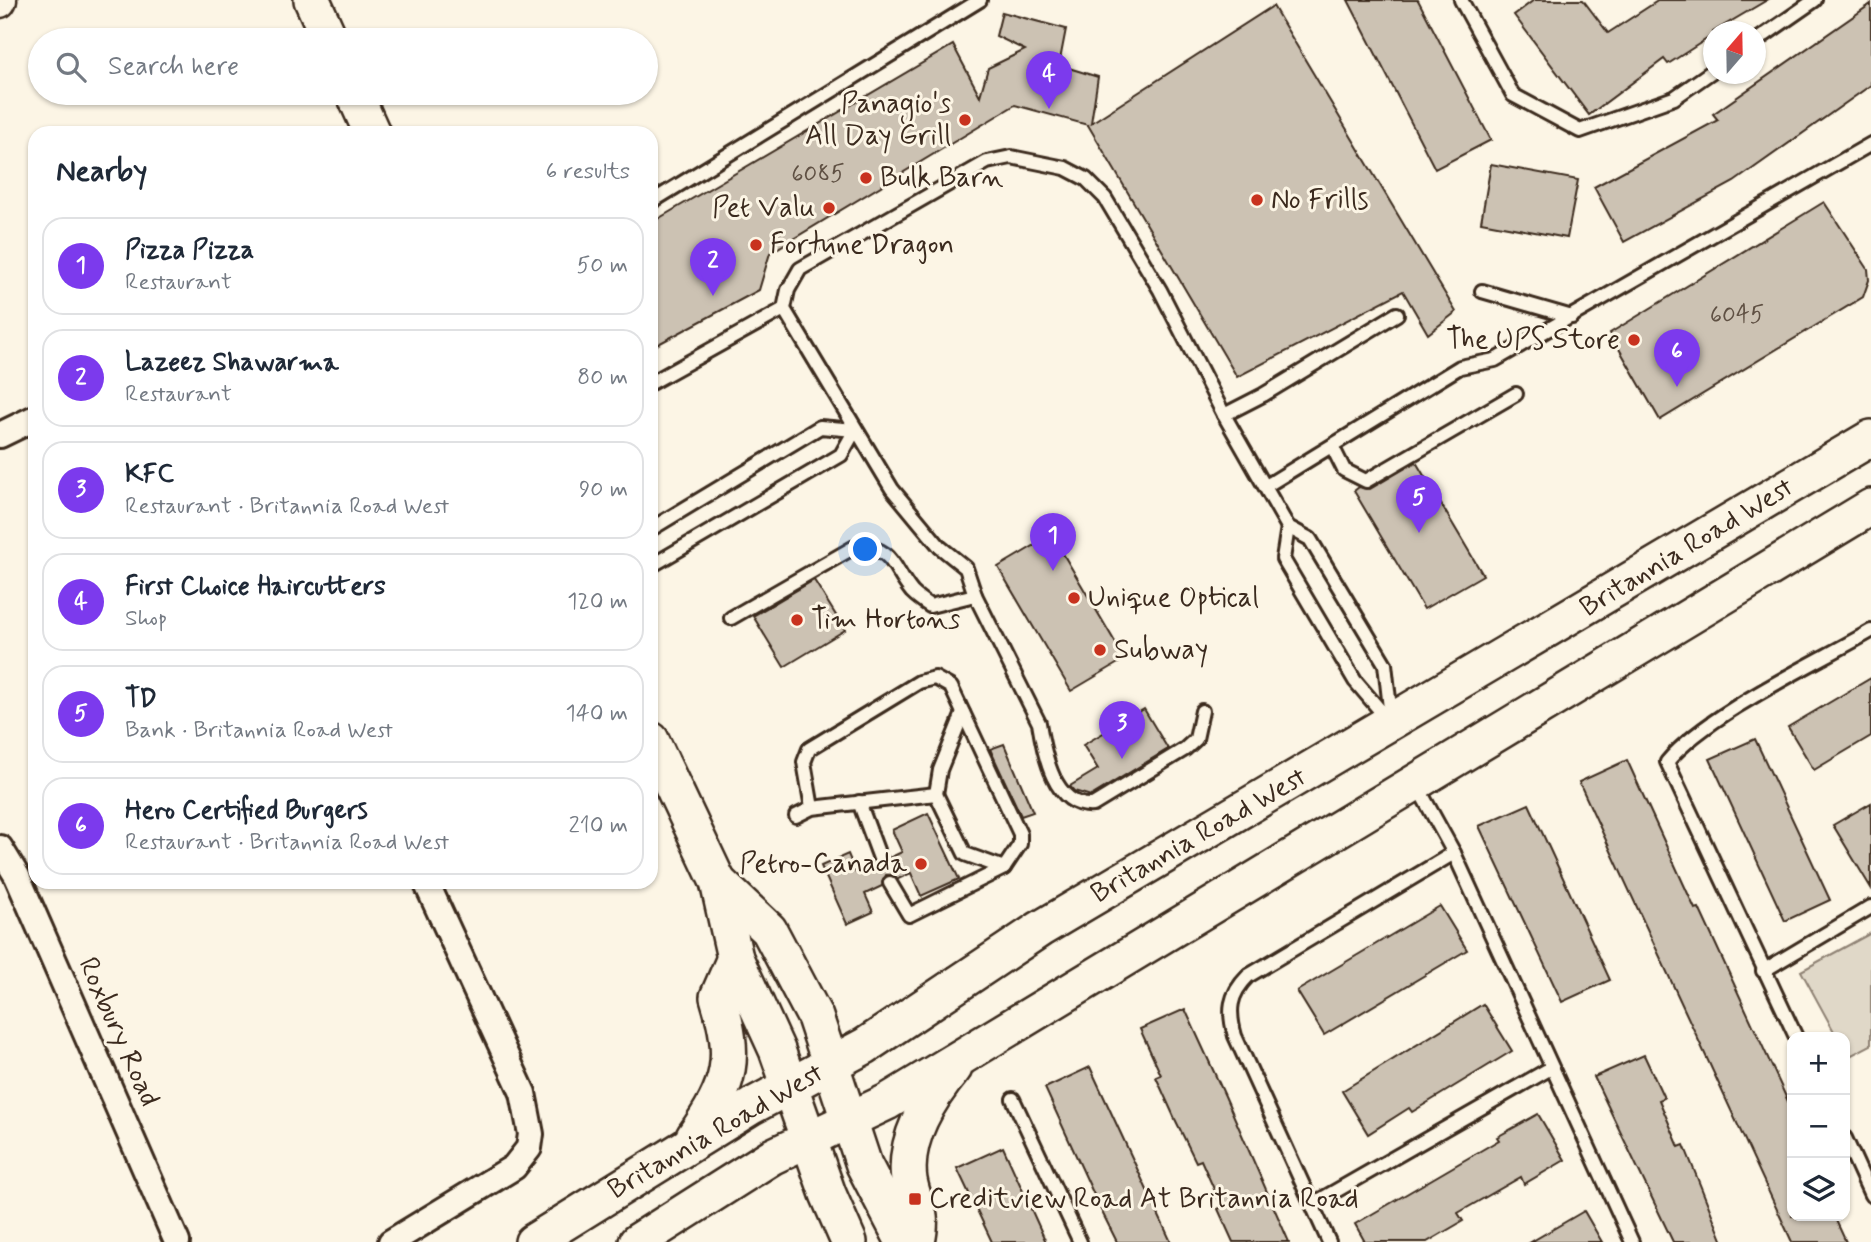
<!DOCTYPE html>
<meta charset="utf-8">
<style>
:root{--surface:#fff;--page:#f2f2f3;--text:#1f2937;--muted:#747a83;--line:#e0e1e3;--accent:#7c3aed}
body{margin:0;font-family:Mynerve,sans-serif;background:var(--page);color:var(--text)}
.controls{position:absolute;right:21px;bottom:21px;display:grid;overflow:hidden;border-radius:14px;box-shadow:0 2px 5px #0004}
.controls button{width:63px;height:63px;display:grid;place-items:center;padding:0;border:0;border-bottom:2px solid var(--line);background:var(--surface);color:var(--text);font:35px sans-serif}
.compass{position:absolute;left:1703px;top:21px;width:63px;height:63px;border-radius:50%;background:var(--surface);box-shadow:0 2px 5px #0004;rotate:20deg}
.you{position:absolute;left:866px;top:550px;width:24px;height:24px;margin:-18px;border:5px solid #fff;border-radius:50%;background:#1a73e8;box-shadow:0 0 0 10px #1a73e833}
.badge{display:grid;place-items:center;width:46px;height:46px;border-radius:50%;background:var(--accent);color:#fff;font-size:23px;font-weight:700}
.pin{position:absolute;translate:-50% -58px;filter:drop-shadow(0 2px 4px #0008)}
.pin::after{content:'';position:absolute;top:37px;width:24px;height:21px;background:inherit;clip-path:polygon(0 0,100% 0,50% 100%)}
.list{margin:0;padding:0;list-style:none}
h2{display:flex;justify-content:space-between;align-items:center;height:91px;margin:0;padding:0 28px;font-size:30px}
h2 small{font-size:23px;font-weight:400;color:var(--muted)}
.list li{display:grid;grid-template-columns:46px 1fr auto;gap:21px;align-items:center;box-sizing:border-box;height:98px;margin:0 14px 14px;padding:0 14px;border:2px solid var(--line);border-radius:21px}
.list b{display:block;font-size:26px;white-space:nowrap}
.list p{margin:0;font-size:23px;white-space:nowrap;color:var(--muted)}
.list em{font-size:23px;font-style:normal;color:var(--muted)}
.icon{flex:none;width:38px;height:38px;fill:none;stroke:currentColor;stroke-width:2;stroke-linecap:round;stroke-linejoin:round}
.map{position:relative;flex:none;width:1871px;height:1242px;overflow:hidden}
.search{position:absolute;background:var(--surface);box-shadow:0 2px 5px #0004;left:28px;top:28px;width:630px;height:77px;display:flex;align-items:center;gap:18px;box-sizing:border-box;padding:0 24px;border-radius:38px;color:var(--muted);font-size:26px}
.panel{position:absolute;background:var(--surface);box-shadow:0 2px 5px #0004;left:28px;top:126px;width:630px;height:763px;border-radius:21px}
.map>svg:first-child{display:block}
</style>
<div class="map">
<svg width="1871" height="1242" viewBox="0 0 1871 1242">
<rect width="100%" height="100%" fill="#fcf5e5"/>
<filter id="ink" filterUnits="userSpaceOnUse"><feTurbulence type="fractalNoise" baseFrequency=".0143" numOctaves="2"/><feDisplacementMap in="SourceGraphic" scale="14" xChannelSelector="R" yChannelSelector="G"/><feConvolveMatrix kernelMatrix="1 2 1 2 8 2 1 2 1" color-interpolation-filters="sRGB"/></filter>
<g filter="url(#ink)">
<path fill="#e0d8c8" stroke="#8e8173" stroke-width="2" d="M1871 933V1045L1848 1057 1845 1037H1837L1801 971Z"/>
<g fill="#ccc2b3" stroke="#3b2a1e" stroke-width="2">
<path d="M1348 0H1418L1491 140 1435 169Z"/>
<path d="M1534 0H1583L1608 33 1659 0H1767L1713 32V35L1668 64 1664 59 1589 115 1514 15Z"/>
<path d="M1871 4V85L1734 182 1624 242 1594 187 1718 120 1713 114Z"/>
<path d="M1273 6 1456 312 1428 334 1403 291 1237 377 1088 125 1015 105 770 253 759 290 651 348V223L953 45 980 96 988 68 1025 50 996 36 1002 12 1066 29 1059 65 1098 77 1091 123Z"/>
<path d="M1491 164 1578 180 1567 238 1481 222Z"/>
<path d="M1824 202 1868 269 1869 280 1863 297 1660 420 1610 333Z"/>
<path d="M1416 462 1483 575 1424 609 1354 491 1359 487 1370 489Z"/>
<path d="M1052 535 1125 659 1071 691 998 567Z"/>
<path d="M814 580 845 630 784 667 753 616Z"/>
<path d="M1871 678V736L1814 770 1788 727Z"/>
<path d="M1144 709 1168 749 1091 796 1074 791 1070 786 1098 769 1083 745Z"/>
<path d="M1755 739 1830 900 1785 921 1710 759Z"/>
<path d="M1004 744 1033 812 1021 816 990 749Z"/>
<path d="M1627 760 1695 909 1699 908 1792 1110V1216H1834L1846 1242H1792L1579 782Z"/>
<path d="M1871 803V888L1833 825Z"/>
<path d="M1529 804 1610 980 1562 1002 1479 826Z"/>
<path d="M928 813 959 879 921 896 911 873 898 879 894 875H886L882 886 865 894 873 912 847 924 821 866 848 854 856 873 873 865 885 869 889 858 902 852 892 830Z"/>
<path d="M1440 906 1467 950 1324 1035 1297 991Z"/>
<path d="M1483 1004 1512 1051 1412 1112 1409 1108 1368 1134 1342 1091Z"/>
<path d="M1185 1009 1225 1096 1289 1242H1233L1218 1209 1222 1207 1201 1160 1196 1162 1175 1119 1156 1077 1161 1075 1140 1029Z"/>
<path d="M1644 1055 1664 1098 1659 1100 1679 1147 1684 1145 1723 1242H1673L1594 1077Z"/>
<path d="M1090 1067 1147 1190 1171 1242H1117L1100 1208 1045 1088Z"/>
<path d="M1538 1114 1565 1160 1524 1184 1521 1177 1458 1213 1463 1221 1427 1242H1365L1355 1224 1499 1140 1497 1137Z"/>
<path d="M1003 1147 1046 1242H992L957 1168Z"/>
<path d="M1584 1211 1602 1242H1531Z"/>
</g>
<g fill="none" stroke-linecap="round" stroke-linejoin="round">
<g stroke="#3b2a1e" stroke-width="18">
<g id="service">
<path d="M1461 0 1513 95 1580 131 1674 98 1714 70"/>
<path d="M1756 41 1815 0"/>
<path d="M651 202 980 0"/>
<path d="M1482 291 1572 317"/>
<path d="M651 383 784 309"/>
<path d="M1224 415 1263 395 1397 314"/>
<path d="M1332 446 1344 470 1366 481 1516 394"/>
<path d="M1266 486 1460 367 1495 360 1871 144"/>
<path d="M1288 527 1283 559 1355 681 1390 722"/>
<path d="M651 529 820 427 855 430 841 455 651 566"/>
<path d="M731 618 858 545C896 550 891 566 912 592 917 597 924 602 930 606L975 595"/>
<path d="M1202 711 1196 739 1185 749 1093 805C1054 808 1044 754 1039 723L975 595 966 568 940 547 892 489 784 309 788 290 800 269 987 162 1011 157 1065 168 1086 179 1105 198 1160 290 1224 415 1288 527 1310 539 1385 664 1391 717"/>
<path d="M1416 784 1454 853 1632 1242"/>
<path d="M936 794 940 770 963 713"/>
<path d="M859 802 881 861"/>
<path d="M812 808 804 762 809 749 919 682 935 678 951 687 1020 834V844L1004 868 909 915 890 883"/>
<path d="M796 816 812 808 936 794 965 854 1004 868"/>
<path d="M1763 971 1871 907"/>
<path d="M1796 1037 1667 762C1707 714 1814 664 1871 631"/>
<path d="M1013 1099 1080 1242"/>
<path d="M1845 1138 1871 1195"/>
<path d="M1313 1204 1551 1068"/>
<path d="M1329 1242 1235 1036C1228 1011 1229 995 1248 976L1454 853"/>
</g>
</g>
<g stroke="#3b2a1e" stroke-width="30">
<g id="minor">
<path d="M0 435 35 418"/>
<path d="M0 848 17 876 177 1242"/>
<path d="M391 1242 514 1167 529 1148 531 1134 523 1093 426 882"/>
</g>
</g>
<g stroke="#3b2a1e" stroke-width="35">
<path id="tertiary" d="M0 2 1 0"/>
</g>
<g stroke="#3b2a1e" stroke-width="40">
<g id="secondary">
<path d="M312 0 330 40"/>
<path d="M354 93 372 133"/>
<path d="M651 740 718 882 735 958 777 1050 828 1194 849 1242"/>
<path d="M718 882 769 930 815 1017 864 1165 904 1242"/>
<path d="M694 1137C731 1084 737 1059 718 997L735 958"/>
<path d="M533 1242 752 1106 865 1046 1040 929 1871 438"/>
<path d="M637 1242 771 1157 887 1102 1871 507"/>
<path d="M917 1242C924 1210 914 1208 909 1180 903 1138 929 1098 954 1068"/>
</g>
</g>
<use href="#service" stroke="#fcf5e5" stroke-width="12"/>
<use href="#minor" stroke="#fcf5e5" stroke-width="24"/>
<use href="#tertiary" stroke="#fcf5e5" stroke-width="30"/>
<use href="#secondary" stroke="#fcf5e5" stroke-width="35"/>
</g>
</g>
<g fill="#c8321e" stroke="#fcf5e5" stroke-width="2.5">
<circle cx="965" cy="120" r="7"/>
<circle cx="866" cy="178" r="7"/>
<circle cx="1257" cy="200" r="7"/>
<circle cx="829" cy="208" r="7"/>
<circle cx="756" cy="245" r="7"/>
<circle cx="1634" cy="340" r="7"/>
<circle cx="1074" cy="598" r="7"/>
<circle cx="797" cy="620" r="7"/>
<circle cx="1100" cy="650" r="7"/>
<circle cx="921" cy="864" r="7"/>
<rect x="908" y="1192" width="14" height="14" rx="3.5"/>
</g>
<g text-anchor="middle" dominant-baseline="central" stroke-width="6" stroke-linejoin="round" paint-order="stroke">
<g font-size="24" fill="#5f5043">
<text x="818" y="174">6085</text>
<text x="1737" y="315">6045</text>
</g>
<g font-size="28" fill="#3b2a1e" stroke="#fcf5e5" text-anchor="start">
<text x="951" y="104" text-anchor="end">Panagio's<tspan x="951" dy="32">All Day Grill</tspan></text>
<text x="880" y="178">Bulk Barn</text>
<text x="1271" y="200">No Frills</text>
<text x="815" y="208" text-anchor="end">Pet Valu</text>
<text x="770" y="245">Fortune Dragon</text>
<text x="1620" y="340" text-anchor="end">The UPS Store</text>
<text x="1088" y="598">Unique Optical</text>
<text x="811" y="620">Tim Hortons</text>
<text x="1114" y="650">Subway</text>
<text x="907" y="864" text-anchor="end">Petro-Canada</text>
<text x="929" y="1199">Creditview Road At Britannia Road</text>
</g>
<g font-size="28" fill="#3b2a1e" stroke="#fcf5e5">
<text transform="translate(1687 548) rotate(-31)">Britannia Road West</text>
<text transform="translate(1199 836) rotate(-30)">Britannia Road West</text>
<text transform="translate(118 1032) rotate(66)">Roxbury Road</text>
<text transform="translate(716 1132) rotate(-30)">Britannia Road West</text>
</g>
</g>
</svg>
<div class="controls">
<button>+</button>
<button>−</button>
<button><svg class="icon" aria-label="layers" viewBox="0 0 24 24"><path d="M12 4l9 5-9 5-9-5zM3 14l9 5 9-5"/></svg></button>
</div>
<svg class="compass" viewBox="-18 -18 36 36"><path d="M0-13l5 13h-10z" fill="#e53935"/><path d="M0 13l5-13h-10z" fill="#747a83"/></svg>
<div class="you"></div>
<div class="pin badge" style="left:1053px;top:571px">1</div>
<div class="pin badge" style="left:713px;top:296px">2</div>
<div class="pin badge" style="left:1122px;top:759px">3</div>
<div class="pin badge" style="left:1049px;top:109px">4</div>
<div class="pin badge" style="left:1419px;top:533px">5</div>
<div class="pin badge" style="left:1677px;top:387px">6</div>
<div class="search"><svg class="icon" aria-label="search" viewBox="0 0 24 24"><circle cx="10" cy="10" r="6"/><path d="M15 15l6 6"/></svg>Search here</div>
<section class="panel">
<h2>Nearby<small>6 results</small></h2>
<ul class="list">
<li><span class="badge">1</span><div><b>Pizza Pizza</b><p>Restaurant</p></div><em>50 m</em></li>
<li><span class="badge">2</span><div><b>Lazeez Shawarma</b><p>Restaurant</p></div><em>80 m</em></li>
<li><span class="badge">3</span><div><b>KFC</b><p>Restaurant · Britannia Road West</p></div><em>90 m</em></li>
<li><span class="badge">4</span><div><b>First Choice Haircutters</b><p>Shop</p></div><em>120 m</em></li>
<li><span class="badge">5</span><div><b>TD</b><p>Bank · Britannia Road West</p></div><em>140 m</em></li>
<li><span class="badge">6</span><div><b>Hero Certified Burgers</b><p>Restaurant · Britannia Road West</p></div><em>210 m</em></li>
</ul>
</section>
</div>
